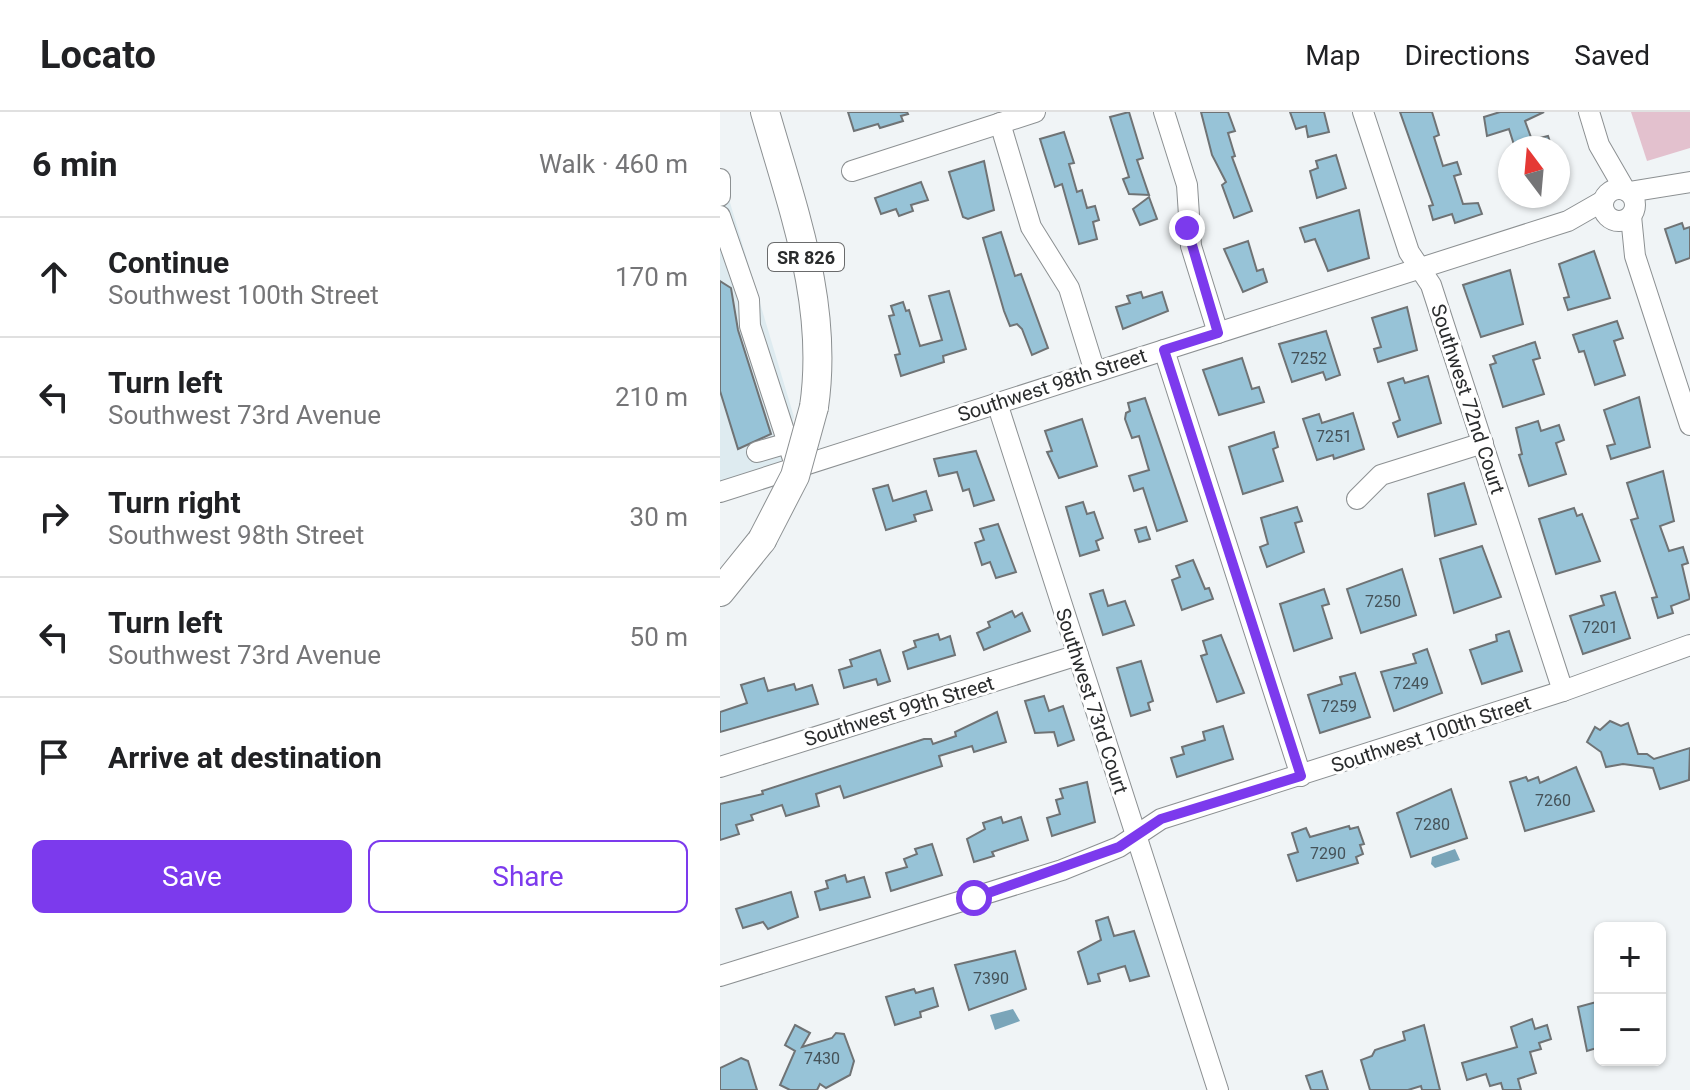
<!DOCTYPE html>
<meta charset="utf-8">
<style>
:root{--surface:#fff;--page:#f2f2f2;--text:#202124;--muted:#757577;--line:#e0e0e0;--accent:#7c3aed}
body{margin:0;font-family:Roboto,sans-serif;background:var(--page);color:var(--text)}
.controls{position:absolute;right:24px;bottom:24px;display:grid;overflow:hidden;border-radius:12px;box-shadow:0 2px 6px #0004}
.controls button{width:72px;height:72px;display:grid;place-items:center;padding:0;border:0;border-bottom:2px solid var(--line);background:var(--surface);color:var(--text);font:40px sans-serif}
.compass{position:absolute;left:778px;top:24px;width:72px;height:72px;border-radius:50%;background:var(--surface);box-shadow:0 2px 6px #0004;rotate:344deg}
.stop{position:absolute;width:24px;height:24px;margin:-18px;border:6px solid #7c3aed;border-radius:50%;background:#fff}
.stop.end{background:#7c3aed;border-color:#fff;box-shadow:0 2px 8px #0008}
.list{margin:0;padding:0;list-style:none}
h2{display:flex;justify-content:space-between;align-items:center;height:104px;margin:0;padding:0 32px;font-size:34px}
h2 small{font-size:26px;font-weight:400;color:var(--muted)}
.list li{display:grid;grid-template-columns:52px 1fr auto;gap:24px;align-items:center;box-sizing:border-box;height:120px;padding:0 32px;border-top:2px solid var(--line)}
.list b{display:block;font-size:30px;white-space:nowrap}
.list p{margin:0;font-size:26px;white-space:nowrap;color:var(--muted)}
.list em{font-size:26px;font-style:normal;color:var(--muted)}
.actions{display:flex;gap:16px;padding:24px 32px}
.actions a{flex:1;padding:18px 0;border:2px solid var(--accent);border-radius:12px;text-align:center;font-size:28px;color:var(--accent)}
.actions .main{background:var(--accent);color:#fff}
.icon{flex:none;width:44px;height:44px;fill:none;stroke:currentColor;stroke-width:2;stroke-linecap:round;stroke-linejoin:round}
.map{position:relative;flex:none;width:970px;height:978px;overflow:hidden}
header{display:flex;align-items:center;gap:48px;box-sizing:border-box;height:112px;padding:0 40px;background:var(--surface);border-bottom:2px solid var(--line)}
header strong{font-size:38px}
nav{display:flex;gap:44px;margin-inline-start:auto;font-size:28px}
main{display:flex}
aside{flex:1;background:var(--surface)}
.map>svg:first-child{display:block}
</style>
<header>
<strong>Locato</strong>
<nav><a>Map</a><a>Directions</a><a>Saved</a></nav>
</header>
<main>
<aside>
<h2>6 min<small>Walk · 460 m</small></h2>
<ul class="list">
<li><svg class="icon" aria-label="ahead" viewBox="0 0 24 24"><path d="M12 20V5M6 11l6-6 6 6"/></svg><div><b>Continue</b><p>Southwest 100th Street</p></div><em>170 m</em></li>
<li><svg class="icon" aria-label="left" viewBox="0 0 24 24"><path d="M17 20v-9H6M10 6l-5 5 5 5"/></svg><div><b>Turn left</b><p>Southwest 73rd Avenue</p></div><em>210 m</em></li>
<li><svg class="icon" aria-label="right" viewBox="0 0 24 24"><path d="M7 20v-9h11M14 6l5 5-5 5"/></svg><div><b>Turn right</b><p>Southwest 98th Street</p></div><em>30 m</em></li>
<li><svg class="icon" aria-label="left" viewBox="0 0 24 24"><path d="M17 20v-9H6M10 6l-5 5 5 5"/></svg><div><b>Turn left</b><p>Southwest 73rd Avenue</p></div><em>50 m</em></li>
<li><svg class="icon" aria-label="arrive" viewBox="0 0 24 24"><path d="M6 21V4h12l-3 4 3 4H6"/></svg><div><b>Arrive at destination</b></div></li>
</ul>
<div class="actions"><a class="main">Save</a><a>Share</a></div>
</aside>
<div class="map">
<svg width="970" height="978" viewBox="0 0 970 978">
<rect width="100%" height="100%" fill="#f0f4f6"/>
<path fill="#deebf0" d="M0 57 74 305 61 352 0 371Z"/>
<path fill="#e3c1ce" d="M911 0H970V36L927 49Z"/>
<g fill="#7aa5b9">
<path d="M735 737 740 748 715 756 711 752 712 745Z"/>
<path d="M293 897 300 909 275 918 270 903Z"/>
</g>
<g fill="#97c3d7" stroke="#6f7375" stroke-width="2">
<path d="M128 0H187L188 2 181 4 183 9 160 16 158 12 134 19Z"/>
<path d="M409 0 423 46 417 48 429 83 409 82 403 67 409 65 390 5Z"/>
<path d="M481 0H508L515 19 508 21 515 44 512 45 532 99 514 106 502 73 506 70 492 43Z"/>
<path d="M570 0H604L609 20 588 25 586 14 576 17Z"/>
<path d="M680 0H712L719 23 714 25 723 54 737 50 741 62 734 64 743 92 758 91 762 102 735 111 732 102 713 108 709 94 713 93Z"/>
<path d="M780 0H824L805 9 812 28 828 24 832 36H795L789 17 767 24 764 5Z"/>
<path d="M344 20 354 51 349 52 357 80 362 78 367 96 375 94 379 108 373 110 377 127 359 132 342 72 335 75 320 27Z"/>
<path d="M616 43 626 76 597 86 590 59 598 56 596 49Z"/>
<path d="M264 49 274 98 248 107 243 105 229 60Z"/>
<path d="M201 70 208 88 191 93 193 99 179 104 176 97 161 102 155 86Z"/>
<path d="M429 85 437 107 420 113 413 97Z"/>
<path d="M639 98 649 146 608 159 595 127 585 130 580 116Z"/>
<path d="M962 111 964 117 970 115V146L956 151 945 117Z"/>
<path d="M281 120 295 164 301 162 328 236 312 243 302 217 297 212 290 214 284 199 263 126Z"/>
<path d="M528 129 537 159 543 157 547 170 523 180 504 137Z"/>
<path d="M874 139 890 186 848 198 844 186 849 185 839 152Z"/>
<path d="M790 158 803 212 761 225 743 173Z"/>
<path d="M0 169 11 176 18 218 51 322 18 337 0 279Z"/>
<path d="M229 179 246 237 223 244 224 250 181 264 175 243 180 242 169 204 174 203 171 194 183 190 186 199 189 198 200 234 222 228 209 184Z"/>
<path d="M421 180 423 186 442 180 448 199 403 217 396 195 410 191 407 184Z"/>
<path d="M687 195 697 238 658 250 654 237 661 235 652 206Z"/>
<path d="M897 209 903 226 894 229 905 263 875 273 864 239 859 240 853 223Z"/>
<path d="M606 219 620 263 606 268 603 260 572 270 559 232Z"/>
<path d="M815 230 820 246 813 248 824 282 783 295 770 253 776 251 773 244Z"/>
<path d="M522 246 532 277 539 275 544 290 499 303 483 258Z"/>
<path d="M708 264 721 311 678 325 673 311 680 308 668 271 683 266 685 271Z"/>
<path d="M919 285 930 335 891 347 887 334 895 332 884 298Z"/>
<path d="M425 286 467 409 437 419 423 376 414 379 409 364 429 358 419 324 412 326 405 307 406 301 410 299 408 291Z"/>
<path d="M633 301 644 337 614 347 613 343 597 348 583 307 599 302 602 311Z"/>
<path d="M362 307 377 354 339 366 327 340 332 339 325 319Z"/>
<path d="M818 309 821 319 839 313 844 328 836 331 846 362 809 374 799 343 802 342 796 316Z"/>
<path d="M554 320 558 335 553 337 563 369 523 382 509 335Z"/>
<path d="M256 339 274 388 254 394 249 377 243 379 237 360 219 364 214 347Z"/>
<path d="M943 359 954 409 940 414 949 439 963 435 968 451 962 453 970 487 951 494 953 501 938 506 932 486 937 485 911 408 918 406 907 371Z"/>
<path d="M744 371 756 412 715 424 708 382Z"/>
<path d="M168 373 173 389 206 379 212 398 194 403 196 409 166 418 153 377Z"/>
<path d="M363 390 367 402 374 400 383 426 376 429 379 438 360 444 346 395Z"/>
<path d="M577 395 582 409 575 411 584 440 547 455 540 435 548 432 541 406Z"/>
<path d="M854 396 857 404 862 402 880 449 836 462 819 407Z"/>
<path d="M278 412 296 460 276 466 270 450 262 453 255 431 264 428 260 417Z"/>
<path d="M426 415 430 427 419 430 415 418Z"/>
<path d="M762 434 781 485 734 501 720 447Z"/>
<path d="M473 448 485 477 489 476 493 487 462 498 452 468 460 465 456 454Z"/>
<path d="M682 457 696 503 641 521 627 477Z"/>
<path d="M604 477 609 492 602 494 612 526 574 539 560 492Z"/>
<path d="M383 478 388 494 405 489 414 513 383 523 370 482Z"/>
<path d="M895 480 910 526 863 542 850 504 884 493 881 484Z"/>
<path d="M292 499 295 505 302 501 310 519 264 538 257 521 270 515 268 510Z"/>
<path d="M789 519 802 559 762 572 750 538 777 529 776 523Z"/>
<path d="M218 522 220 528 230 524 235 543 188 557 183 540 196 535 194 529Z"/>
<path d="M501 523 524 581 497 590 481 544 487 542 483 529Z"/>
<path d="M707 537 722 581 674 599 661 560 696 551 693 542Z"/>
<path d="M160 538 170 569 158 573 156 567 124 576 119 558 132 554 130 548Z"/>
<path d="M421 549 433 589 428 591 430 598 411 604 397 556Z"/>
<path d="M635 561 650 605 600 621 588 583 622 572 620 565Z"/>
<path d="M44 566 48 579 74 572 76 578 92 573 98 592 0 620V600L27 591 21 573Z"/>
<path d="M324 584 329 599 343 594 354 628 338 634 334 620 315 621 305 589Z"/>
<path d="M277 600 286 630 254 640 252 634 219 644 222 654 124 686 120 674 96 682 99 694 66 704 62 693 31 703 33 708 16 713 19 722 0 728V692L43 682 42 679 204 627H211L213 632 236 624 235 620Z"/>
<path d="M890 609 901 614 908 611 918 642H927L934 647 970 636 969 668 940 677 933 656 903 652 886 655 881 640 867 630 875 615 880 618Z"/>
<path d="M503 614 513 647 457 665 451 646 464 642 462 635 485 628 483 620Z"/>
<path d="M856 655 874 699 805 719 790 670 806 665 808 669 818 665 820 671Z"/>
<path d="M367 670 375 710 332 724 327 706 340 702 336 688 343 686 340 677Z"/>
<path d="M731 677 747 726 691 745 677 701Z"/>
<path d="M281 705 283 711 301 705 308 728 272 740 274 744 254 750 247 727 265 717 263 711Z"/>
<path d="M629 714 630 717 638 715 644 732 640 733 643 742 636 745 638 751 577 769 568 743 578 740 572 721 586 716 590 725Z"/>
<path d="M212 732 222 763 171 779 166 761 187 755 184 747 197 742 195 737Z"/>
<path d="M125 763 127 770 144 765 150 785 100 798 95 780 108 776 106 769Z"/>
<path d="M71 780 78 805 48 817 43 810 23 816 16 797Z"/>
<path d="M388 805 394 824 414 819 429 864 410 869 405 854 378 862 380 869 368 872 358 840 381 828 376 809Z"/>
<path d="M295 839 306 877 249 898 235 853Z"/>
<path d="M213 876 218 894 200 900 201 905 175 913 166 885 194 877 196 881Z"/>
<path d="M880 889V935L867 939 858 895Z"/>
<path d="M812 907 815 917 827 913 831 927 819 931 821 937 810 940 816 961 798 967 801 978H783L781 971 770 974 766 962 747 968 742 951 797 935 791 915Z"/>
<path d="M75 913 90 921 82 935 112 926 116 921 124 922 134 949 130 963 106 976 100 972 97 978H70L60 973 75 939 65 933Z"/>
<path d="M704 913 720 978H702L701 974 688 978H650L641 948 652 944 655 938 685 928 683 920Z"/>
<path d="M21 946 28 949 37 978H0V956Z"/>
<path d="M602 959 608 978H591L586 964Z"/>
</g>
<g fill="none" stroke-linecap="round" stroke-linejoin="round">
<g stroke="#8c9092" stroke-width="22">
<g id="minor">
<path d="M444 0 467 73 471 134 498 221"/>
<path d="M643 0 689 140 711 173 843 579"/>
<path d="M869 0 879 33 905 78"/>
<path d="M280 11 311 115 349 176 375 260"/>
<path d="M132 59 315 0"/>
<path d="M0 67V84"/>
<circle cx="899" cy="93" r="16"/>
<path d="M909 80 970 70"/>
<path d="M0 104 29 188 30 214 76 356"/>
<path d="M911 104 915 144 970 313"/>
<path d="M444 238 581 664"/>
<path d="M277 291 498 978"/>
<path d="M37 340 68 331"/>
<path d="M0 380 848 109 883 89"/>
<path d="M637 387 661 363 763 331"/>
<path d="M0 655 358 543"/>
<path d="M0 864 342 758 399 735 441 707 843 579 970 533"/>
</g>
</g>
<g stroke="#8c9092" stroke-width="30">
<g id="highway">
<path d="M45 0C73 98 109 192 94 295"/>
<path d="M0 480 42 428"/>
</g>
</g>
<use href="#minor" stroke="#fff" stroke-width="20"/>
<use href="#highway" stroke="#fff" stroke-width="28"/>
<g stroke="#8c9092" stroke-width="30" stroke-linecap="butt">
<path id="highway-bridge" d="M42 428 75 364 94 295"/>
</g>
<use href="#highway-bridge" stroke="#fff" stroke-width="28"/>
</g>
<g fill="none" stroke-linecap="round" stroke-linejoin="round">
<path stroke="#7c3aed" stroke-width="10" d="M254 786 399 735 441 707 581 664 444 238 498 221 467 116"/>
</g>
<g text-anchor="middle" dominant-baseline="central" stroke-width="6" stroke-linejoin="round" paint-order="stroke">
<g font-size="16" fill="#455258">
<text x="589" y="246">7252</text>
<text x="614" y="324">7251</text>
<text x="663" y="489">7250</text>
<text x="880" y="515">7201</text>
<text x="691" y="571">7249</text>
<text x="619" y="594">7259</text>
<text x="833" y="688">7260</text>
<text x="712" y="712">7280</text>
<text x="608" y="741">7290</text>
<text x="271" y="866">7390</text>
<text x="102" y="946">7430</text>
</g>
<rect fill="#fff" stroke="#6a6b6c" stroke-width="2" x="48" y="131" width="76" height="28" rx="6"/>
<g font-size="18" font-weight="bold" fill="#2a2c2d">
<text x="86" y="145">SR 826</text>
</g>
<g font-size="20" fill="#2a2c2d" stroke="#fff">
<text transform="translate(332 273) rotate(-18)">Southwest 98th Street</text>
<text transform="translate(748 287) rotate(72)">Southwest 72nd Court</text>
<text transform="translate(372 589) rotate(72)">Southwest 73rd Court</text>
<text transform="translate(179 599) rotate(-17)">Southwest 99th Street</text>
<text transform="translate(711 622) rotate(-18)">Southwest 100th Street</text>
</g>
</g>
</svg>
<div class="controls">
<button>+</button>
<button>−</button>
</div>
<svg class="compass" viewBox="-18 -18 36 36"><path d="M0-13l5 13h-10z" fill="#e53935"/><path d="M0 13l5-13h-10z" fill="#757577"/></svg>
<div class="stop" style="left:254px;top:786px"></div>
<div class="stop end" style="left:467px;top:116px"></div>
</div>
</main>
